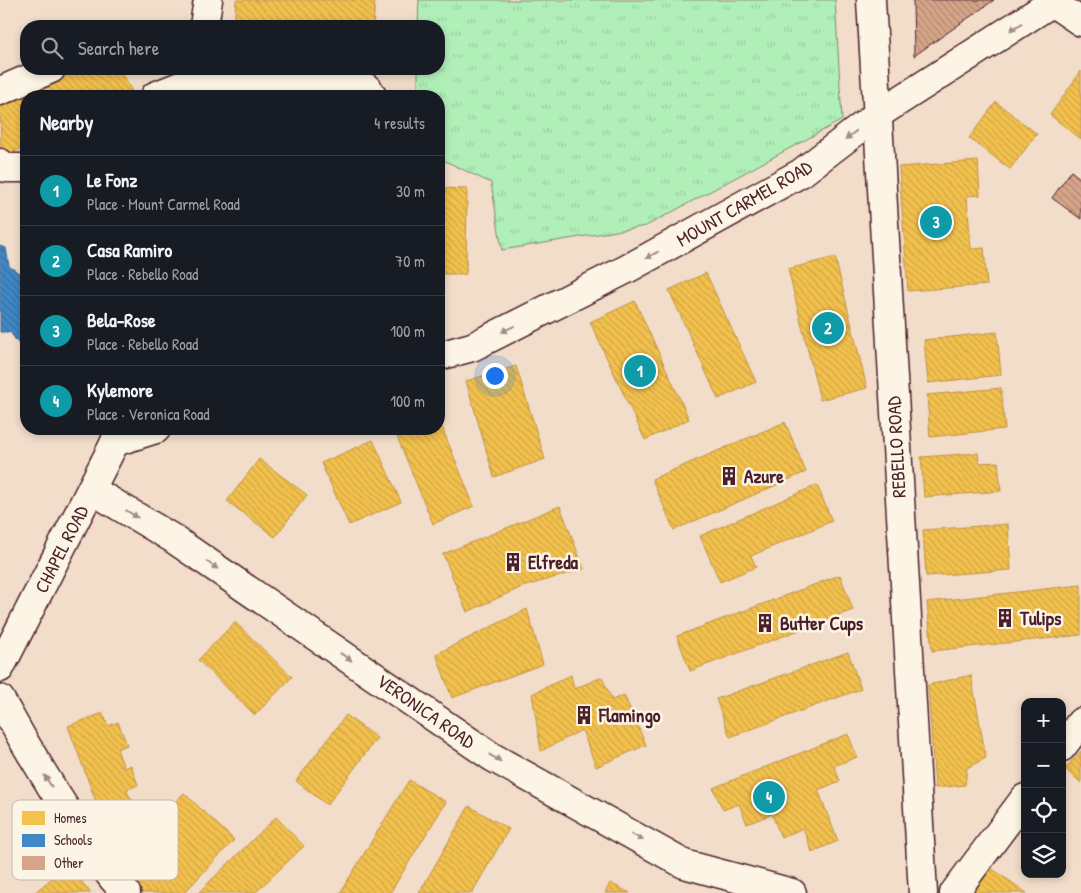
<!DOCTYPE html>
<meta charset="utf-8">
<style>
:root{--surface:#171b24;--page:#20242c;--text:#f1f3f6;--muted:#9ea1a6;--line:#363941;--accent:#0f766e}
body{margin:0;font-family:"Patrick Hand",sans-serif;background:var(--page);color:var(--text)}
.controls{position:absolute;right:15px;bottom:15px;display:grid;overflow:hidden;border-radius:10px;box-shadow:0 2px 8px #0003}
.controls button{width:45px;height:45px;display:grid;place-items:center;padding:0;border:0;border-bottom:1px solid var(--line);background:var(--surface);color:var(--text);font:25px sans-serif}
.you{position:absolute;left:494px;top:375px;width:18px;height:18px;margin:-12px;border:4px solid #fff;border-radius:50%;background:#1a73e8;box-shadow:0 0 0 8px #1a73e833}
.badge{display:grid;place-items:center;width:32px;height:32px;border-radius:50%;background:var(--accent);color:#fff;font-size:16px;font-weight:700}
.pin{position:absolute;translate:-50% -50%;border:2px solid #fff;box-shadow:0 1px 5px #0006}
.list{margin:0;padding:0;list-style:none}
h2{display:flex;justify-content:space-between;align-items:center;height:65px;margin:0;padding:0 20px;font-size:21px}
h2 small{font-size:16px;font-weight:400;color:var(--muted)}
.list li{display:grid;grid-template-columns:32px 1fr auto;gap:15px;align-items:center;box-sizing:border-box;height:70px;padding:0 20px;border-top:1px solid var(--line)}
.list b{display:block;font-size:19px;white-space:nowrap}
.list p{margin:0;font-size:16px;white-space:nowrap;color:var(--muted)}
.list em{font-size:16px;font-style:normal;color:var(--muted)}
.icon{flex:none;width:28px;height:28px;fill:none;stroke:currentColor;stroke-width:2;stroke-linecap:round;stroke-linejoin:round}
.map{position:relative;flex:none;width:1081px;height:893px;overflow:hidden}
.search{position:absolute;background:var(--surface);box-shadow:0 2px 8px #0003;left:20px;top:20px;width:425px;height:55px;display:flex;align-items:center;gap:12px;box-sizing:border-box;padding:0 18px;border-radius:20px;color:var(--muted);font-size:19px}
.panel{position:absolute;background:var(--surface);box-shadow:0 2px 8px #0003;left:20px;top:90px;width:425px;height:345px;border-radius:20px}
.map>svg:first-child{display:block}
</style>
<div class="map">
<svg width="1081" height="893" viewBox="0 0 1081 893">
<defs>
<pattern id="park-tufts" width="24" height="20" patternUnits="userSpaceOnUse" patternTransform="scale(1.25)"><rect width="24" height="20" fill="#b0f0b8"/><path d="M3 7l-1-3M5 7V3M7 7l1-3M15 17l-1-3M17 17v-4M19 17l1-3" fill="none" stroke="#99cd9e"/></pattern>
<pattern id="homes-back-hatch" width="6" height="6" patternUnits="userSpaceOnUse" patternTransform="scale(1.25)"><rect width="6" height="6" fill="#f2c14e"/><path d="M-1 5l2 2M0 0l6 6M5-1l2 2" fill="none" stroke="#d1a544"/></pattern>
<pattern id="schools-back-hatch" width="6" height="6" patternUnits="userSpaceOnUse" patternTransform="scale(1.25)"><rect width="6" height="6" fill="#3f88c5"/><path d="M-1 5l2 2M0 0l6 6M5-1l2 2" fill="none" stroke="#376fa0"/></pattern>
<pattern id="building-back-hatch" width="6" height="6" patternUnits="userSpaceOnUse" patternTransform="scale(1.25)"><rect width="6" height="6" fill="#d6a589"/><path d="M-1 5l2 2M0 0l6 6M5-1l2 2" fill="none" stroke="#b08670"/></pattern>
</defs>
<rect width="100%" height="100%" fill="#f1ddc9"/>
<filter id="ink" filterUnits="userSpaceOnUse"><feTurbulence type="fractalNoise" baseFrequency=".02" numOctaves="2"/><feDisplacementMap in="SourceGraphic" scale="10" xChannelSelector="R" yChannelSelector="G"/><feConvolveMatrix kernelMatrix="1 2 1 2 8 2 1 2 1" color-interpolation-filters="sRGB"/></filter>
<g filter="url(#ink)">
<path fill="url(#park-tufts)" stroke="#7d8872" d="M419 0H835L842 120 646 226 502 250 491 183 439 158V96H418V69H439V26H418Z"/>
<g fill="url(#homes-back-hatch)" stroke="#c09044">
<path d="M236 0H375L373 26H234Z"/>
<path d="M64 69H121L133 94 129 96H26V146L1 159 0 100Z"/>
<path d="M1081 71V139L1050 115Z"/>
<path d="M996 102 1037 134 1010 169 969 138Z"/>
<path d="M978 161 980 195 967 196 971 249 984 248 987 285 908 291 899 167Z"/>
<path d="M439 188 467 189 466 274H439Z"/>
<path d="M835 257 867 388 820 400 788 269Z"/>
<path d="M706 273 756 382 718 399 669 290Z"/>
<path d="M635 301 689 419 645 440 590 322Z"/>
<path d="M997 332 1001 375 928 383 924 340Z"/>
<path d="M516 366 545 459 494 477 466 381Z"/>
<path d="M1001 388 1005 429 930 437 927 395Z"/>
<path d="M439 420 474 506 433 524 394 429H439Z"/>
<path d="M785 422 806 472 674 530 652 479Z"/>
<path d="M373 440 401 502 349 525 321 463Z"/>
<path d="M978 453 979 463 998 462 1001 491 924 497 921 457Z"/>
<path d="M259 459 307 495 275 537 227 501Z"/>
<path d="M817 485 832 521 751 556 756 567 720 582 700 536Z"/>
<path d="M560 506 584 569 522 587 467 612 443 554Z"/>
<path d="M1008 524 1011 570 926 576 923 530Z"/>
<path d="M840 575 853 610 690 671 677 636Z"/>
<path d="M1081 585V635L932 651 927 602Z"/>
<path d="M527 609 543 664 452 698 436 654Z"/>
<path d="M235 622 292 677 255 715 198 660Z"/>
<path d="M848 652 861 689 730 737 716 699Z"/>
<path d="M571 675 574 689 602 677 612 700 624 695 646 745 596 767 582 730 541 751 532 694Z"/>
<path d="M971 675 986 758 967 768 965 785 935 788 928 685Z"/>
<path d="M103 713 108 726 118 722 127 745 117 749 124 768 131 765 138 785 126 790 135 806 102 818 68 726Z"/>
<path d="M346 715 377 738 327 805 296 781Z"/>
<path d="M848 734 857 757 834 766 840 781 818 790 838 841 812 852 803 828 781 838 772 814 747 824 739 804 723 810 713 788Z"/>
<path d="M1081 751V783L1065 769Z"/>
<path d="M409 780 446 802 390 893H340Z"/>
<path d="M184 793 234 840 184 893H139L113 868Z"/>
<path d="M469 806 509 829 472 893H419Z"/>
<path d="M276 817 304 846 255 893H198Z"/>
<path d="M68 865 91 893H34Z"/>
<path d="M988 866 1027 893H972L967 888Z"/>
<path d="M610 883 630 893H605Z"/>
</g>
<path fill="url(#schools-back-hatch)" stroke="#426897" d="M0 246 6 248 9 266 26 278V354L10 332H0Z"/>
<g fill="url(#building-back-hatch)" stroke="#4a1f2b">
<path d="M913 0H994L914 56Z"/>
<path d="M1071 171 1081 179V219L1052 198Z"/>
</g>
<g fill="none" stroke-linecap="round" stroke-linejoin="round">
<g stroke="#4a1f2b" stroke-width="31">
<g id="minor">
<path d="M871 0 923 893"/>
<path d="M1053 3 1081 22"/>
<path d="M0 91 51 69"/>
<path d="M155 96 195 80 361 86C368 87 370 90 372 96"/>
<path d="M0 163 6 168H26"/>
<path d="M92 490 172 538 492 757 684 864 792 893"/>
<path d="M1062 747 1081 722"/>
<path d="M954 893 1025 798"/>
</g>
</g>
<g stroke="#4a1f2b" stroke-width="31">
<path id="tertiary" d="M0 699C24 743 50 786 78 828 93 851 107 874 126 893"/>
</g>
<g stroke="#4a1f2b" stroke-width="31">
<g id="secondary">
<path d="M204 26 208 0"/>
<path d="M192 96 196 69"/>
<path d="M439 356 472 347 627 269 801 173 877 115 1056 0"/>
<path d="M115 442 156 429"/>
<path d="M0 668 115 442 119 429"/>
</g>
</g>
<use href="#minor" stroke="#fcf5e5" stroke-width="28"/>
<use href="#tertiary" stroke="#fcf5e5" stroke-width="28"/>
<use href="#secondary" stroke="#fcf5e5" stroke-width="28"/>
</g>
<defs><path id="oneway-solid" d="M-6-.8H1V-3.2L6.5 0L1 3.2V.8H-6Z" transform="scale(1.25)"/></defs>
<g fill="#a38a88">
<use href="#oneway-solid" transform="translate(1016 27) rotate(148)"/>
<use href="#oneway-solid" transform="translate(851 135) rotate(142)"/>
<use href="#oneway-solid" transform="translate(652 255) rotate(151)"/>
<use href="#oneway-solid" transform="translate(508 329) rotate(153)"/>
<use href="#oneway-solid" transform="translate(132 514) rotate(31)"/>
<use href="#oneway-solid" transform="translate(212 565) rotate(34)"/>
<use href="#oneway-solid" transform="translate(346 657) rotate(34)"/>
<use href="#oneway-solid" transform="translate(495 758) rotate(31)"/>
<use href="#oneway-solid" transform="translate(48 781) rotate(-122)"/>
<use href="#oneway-solid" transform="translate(637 837) rotate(29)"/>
</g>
</g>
<defs>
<g id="building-bare" transform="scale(1.5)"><path d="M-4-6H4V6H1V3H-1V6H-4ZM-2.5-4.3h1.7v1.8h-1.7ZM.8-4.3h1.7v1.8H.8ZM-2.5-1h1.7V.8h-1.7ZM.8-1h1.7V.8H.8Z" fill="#4a1f2b" stroke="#fcf5e5" stroke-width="2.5" paint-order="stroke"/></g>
</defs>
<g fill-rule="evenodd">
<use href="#building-bare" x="729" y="476"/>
<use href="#building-bare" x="513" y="562"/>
<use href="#building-bare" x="1005" y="618"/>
<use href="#building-bare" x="765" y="623"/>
<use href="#building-bare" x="584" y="715"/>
</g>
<g text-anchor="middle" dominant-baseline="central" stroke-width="5" stroke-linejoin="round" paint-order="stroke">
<g font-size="19" fill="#4a1f2b" stroke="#fcf5e5">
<text transform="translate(744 203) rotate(-30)">MOUNT CARMEL ROAD</text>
<text transform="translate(896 447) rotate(-93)">REBELLO ROAD</text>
<text transform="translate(61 549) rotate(-63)">CHAPEL ROAD</text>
<text transform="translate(426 711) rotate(35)">VERONICA ROAD</text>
</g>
<g font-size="19" font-weight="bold" fill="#4a1f2b" stroke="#fcf5e5" text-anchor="start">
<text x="744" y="476">Azure</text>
<text x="528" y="562">Elfreda</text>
<text x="1020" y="618">Tulips</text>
<text x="780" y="623">Butter Cups</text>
<text x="599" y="715">Flamingo</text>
</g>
</g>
<rect x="12" y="800" width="166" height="80" rx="8" fill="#fcf5e5" stroke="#c7b5ad" stroke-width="1"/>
<rect x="22" y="811" width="23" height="14" fill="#f2c14e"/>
<rect x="22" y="834" width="23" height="13" fill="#3f88c5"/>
<rect x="22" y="856" width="23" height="14" fill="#d6a589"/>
<g font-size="14" fill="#4a1f2b">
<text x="54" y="823">Homes</text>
<text x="54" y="845">Schools</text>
<text x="54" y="868">Other</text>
</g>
</svg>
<div class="controls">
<button>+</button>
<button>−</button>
<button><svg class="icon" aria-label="locate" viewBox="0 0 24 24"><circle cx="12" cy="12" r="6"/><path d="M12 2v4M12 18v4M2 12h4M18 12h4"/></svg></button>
<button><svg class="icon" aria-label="layers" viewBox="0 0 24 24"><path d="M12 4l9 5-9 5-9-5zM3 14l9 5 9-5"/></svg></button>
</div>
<div class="you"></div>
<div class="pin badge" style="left:640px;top:371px;background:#0f9aa8">1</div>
<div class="pin badge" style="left:828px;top:328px;background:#0f9aa8">2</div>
<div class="pin badge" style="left:936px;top:222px;background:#0f9aa8">3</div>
<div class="pin badge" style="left:769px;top:797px;background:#0f9aa8">4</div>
<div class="search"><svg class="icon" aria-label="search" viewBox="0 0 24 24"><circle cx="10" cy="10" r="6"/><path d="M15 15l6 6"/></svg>Search here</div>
<section class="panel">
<h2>Nearby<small>4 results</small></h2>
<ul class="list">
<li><span class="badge" style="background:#0f9aa8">1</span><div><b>Le Fonz</b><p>Place · Mount Carmel Road</p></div><em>30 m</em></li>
<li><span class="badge" style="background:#0f9aa8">2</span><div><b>Casa Ramiro</b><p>Place · Rebello Road</p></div><em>70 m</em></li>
<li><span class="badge" style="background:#0f9aa8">3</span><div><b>Bela-Rose</b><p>Place · Rebello Road</p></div><em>100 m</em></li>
<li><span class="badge" style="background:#0f9aa8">4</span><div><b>Kylemore</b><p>Place · Veronica Road</p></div><em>100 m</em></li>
</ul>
</section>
</div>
